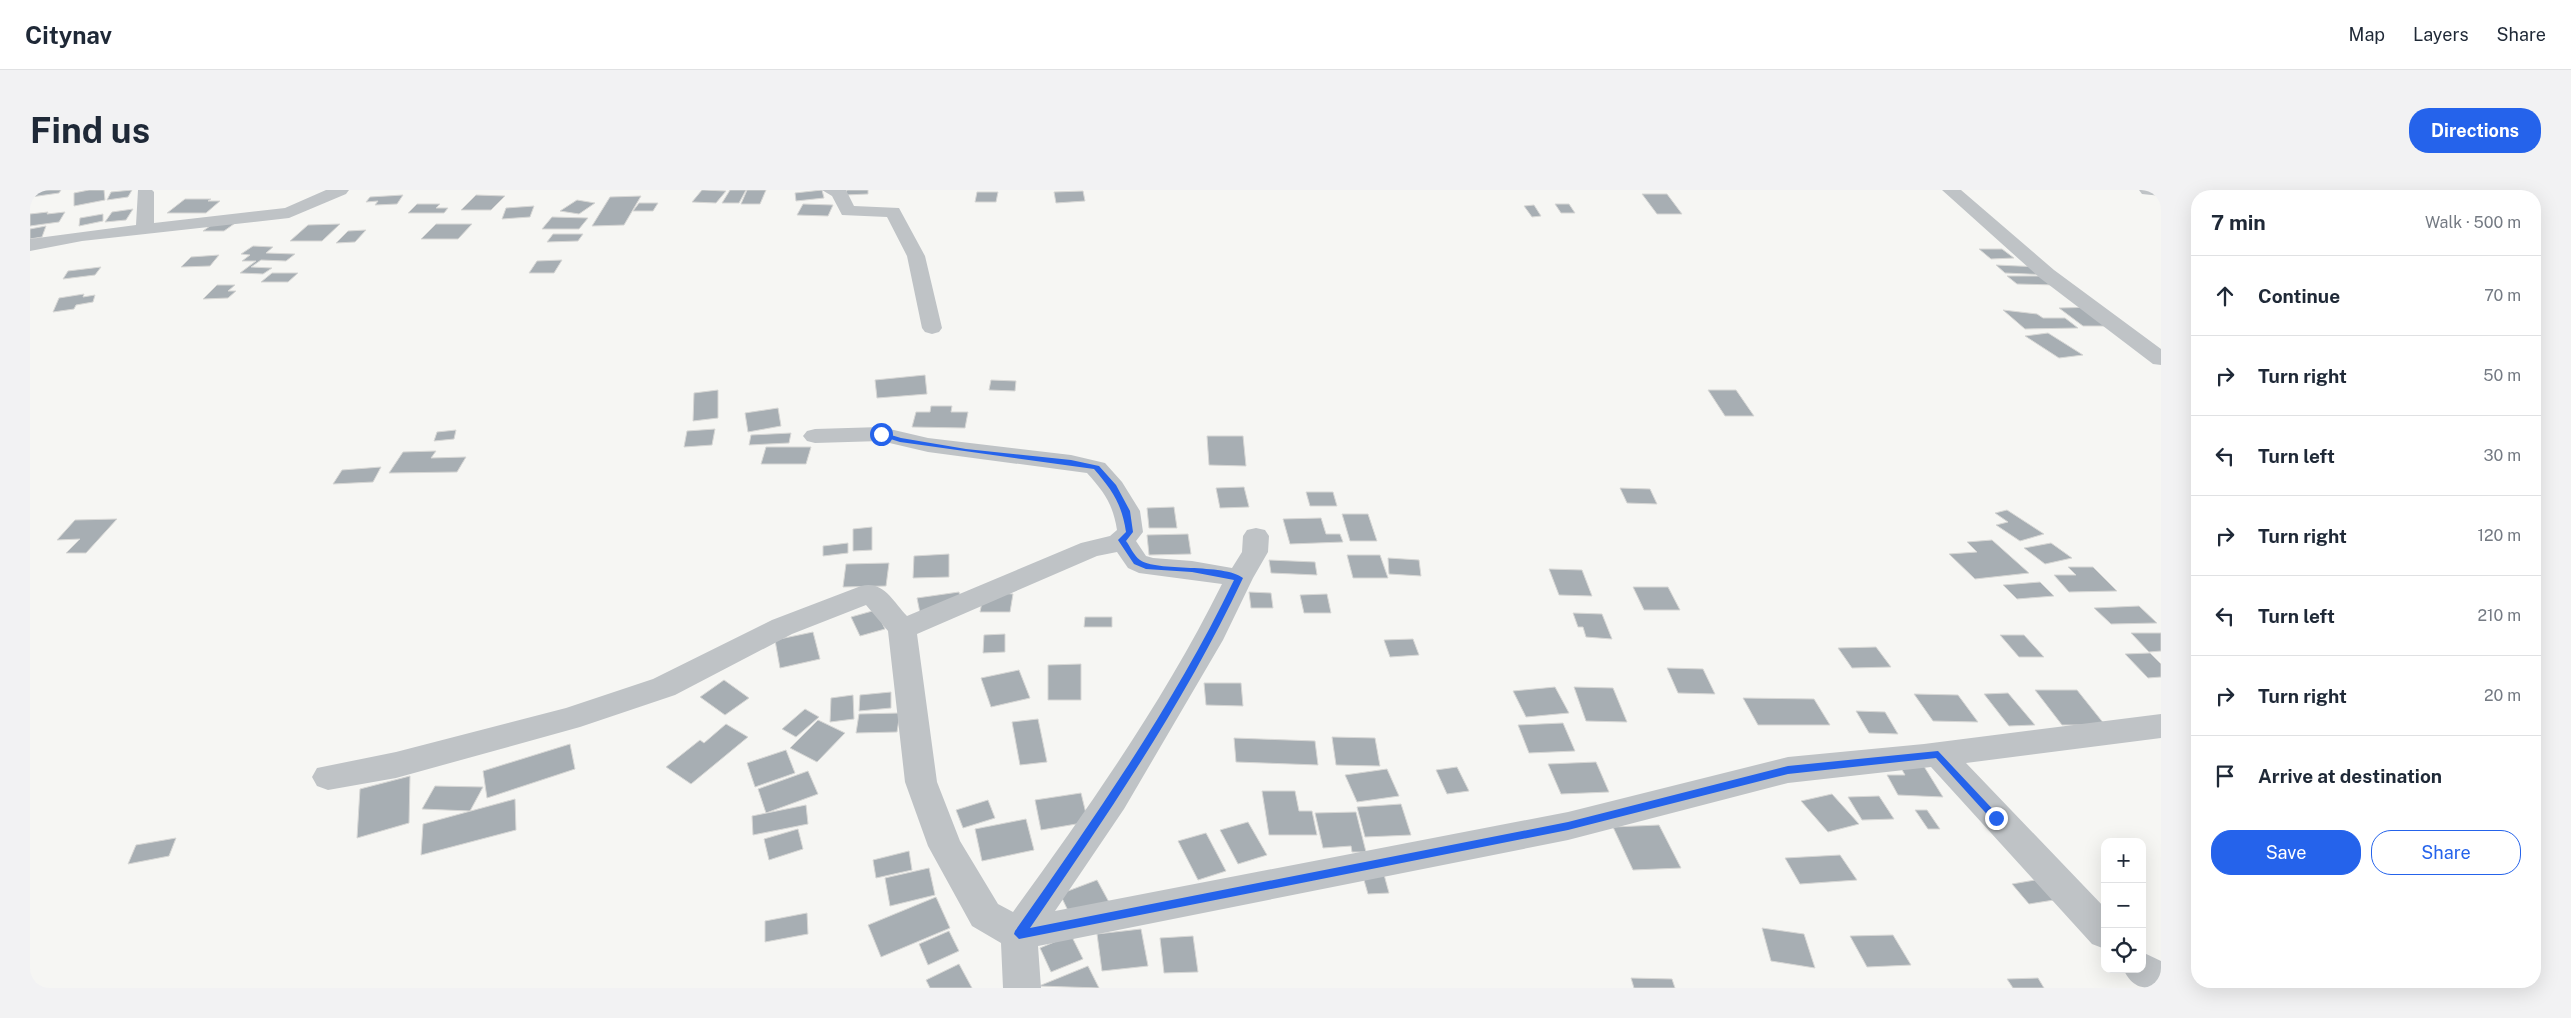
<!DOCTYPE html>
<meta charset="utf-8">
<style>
:root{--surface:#fff;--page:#f2f2f3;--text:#1f2937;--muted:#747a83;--line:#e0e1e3;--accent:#2563eb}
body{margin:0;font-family:"Public Sans",sans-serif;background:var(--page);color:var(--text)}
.controls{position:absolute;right:15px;bottom:15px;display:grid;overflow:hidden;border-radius:10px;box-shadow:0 5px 20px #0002}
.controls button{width:45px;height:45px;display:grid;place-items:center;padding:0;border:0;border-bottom:1px solid var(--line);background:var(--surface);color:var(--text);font:25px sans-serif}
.stop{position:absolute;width:15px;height:15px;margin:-11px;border:4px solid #2563eb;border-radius:50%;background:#fff}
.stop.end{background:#2563eb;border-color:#fff;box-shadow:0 1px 5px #0008}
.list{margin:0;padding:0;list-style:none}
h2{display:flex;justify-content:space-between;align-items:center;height:65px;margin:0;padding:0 20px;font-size:21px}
h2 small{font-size:16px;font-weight:400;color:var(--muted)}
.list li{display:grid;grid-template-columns:32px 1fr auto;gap:15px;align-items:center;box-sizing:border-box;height:80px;padding:0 20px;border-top:1px solid var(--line)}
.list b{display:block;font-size:19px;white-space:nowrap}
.list em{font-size:16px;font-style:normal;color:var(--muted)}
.actions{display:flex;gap:10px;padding:15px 20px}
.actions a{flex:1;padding:11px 0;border:1px solid var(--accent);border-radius:20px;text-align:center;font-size:18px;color:var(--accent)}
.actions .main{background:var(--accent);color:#fff}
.icon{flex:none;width:28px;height:28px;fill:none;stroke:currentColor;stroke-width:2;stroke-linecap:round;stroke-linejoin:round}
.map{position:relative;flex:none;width:2131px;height:798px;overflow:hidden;border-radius:20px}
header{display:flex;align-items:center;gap:30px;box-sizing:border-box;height:70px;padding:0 25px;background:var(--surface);border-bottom:1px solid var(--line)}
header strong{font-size:24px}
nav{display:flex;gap:28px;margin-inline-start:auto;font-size:18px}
.intro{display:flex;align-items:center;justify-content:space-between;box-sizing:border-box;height:120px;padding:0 30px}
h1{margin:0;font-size:35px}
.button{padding:12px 22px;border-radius:20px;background:var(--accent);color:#fff;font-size:18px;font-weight:700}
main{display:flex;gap:30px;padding:0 30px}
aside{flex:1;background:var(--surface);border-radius:20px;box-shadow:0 5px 20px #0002}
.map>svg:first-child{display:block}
</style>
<header>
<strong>Citynav</strong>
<nav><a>Map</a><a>Layers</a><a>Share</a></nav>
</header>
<div class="intro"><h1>Find us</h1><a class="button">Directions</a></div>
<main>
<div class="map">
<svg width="2131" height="798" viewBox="0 0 2131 798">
<rect width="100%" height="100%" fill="#f6f6f3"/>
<g fill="#a7aeb3" stroke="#d7d7d5">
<path d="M5 0H31L29 3 1 7Z"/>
<path d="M59 0H74L75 10 44 16V3Z"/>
<path d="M102 0 98 7 77 10 81 2Z"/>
<path d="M672 0H674L696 1 686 13 662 12Z"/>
<path d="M700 0H716L709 13H692Z"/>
<path d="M717 0H736L730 14H711Z"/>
<path d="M792 0 794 8 766 11 765 3Z"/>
<path d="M817 0H838V4L815 5Z"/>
<path d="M1053 1 1055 11 1026 13 1024 2Z"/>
<path d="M947 2H968L966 12H945Z"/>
<path d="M1612 4H1637L1652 24H1627Z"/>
<path d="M373 5 367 14 345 15 348 11 336 12 340 7Z"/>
<path d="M446 5 475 6 461 20H431Z"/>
<path d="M611 6 594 35 562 36 580 7Z"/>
<path d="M155 9H181L178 11H190L176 23H137Z"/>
<path d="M547 10 565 13 549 24 530 21Z"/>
<path d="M609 13H628L623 21H603Z"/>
<path d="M387 14H410L406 18H418L414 23H378Z"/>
<path d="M773 14 803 15 798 26 767 25Z"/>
<path d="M1525 14H1539L1545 23H1531Z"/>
<path d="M1504 15 1511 26 1502 27 1494 16Z"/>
<path d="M504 16 500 27 472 29 476 18Z"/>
<path d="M103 19 96 30 75 32 82 22Z"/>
<path d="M18 22 17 24 35 22 29 32 0 36V24Z"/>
<path d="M73 24V31L49 36 50 28Z"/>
<path d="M522 27 558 28 549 39H512Z"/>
<path d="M187 31H208L194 41H173Z"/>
<path d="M310 34 292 51H260L278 35Z"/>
<path d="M406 34H442L428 49H391Z"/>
<path d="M16 36 12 47 0 49V39Z"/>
<path d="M336 40 325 52 306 53 318 41Z"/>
<path d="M523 44H553L548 51 517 52Z"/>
<path d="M223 56 243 57 236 63 265 64 256 71 231 70 221 77 242 78 233 84 210 83 226 71H212L220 65 211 64Z"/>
<path d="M1949 59H1972L1984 68 1961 69Z"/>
<path d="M189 65 180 76 151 77 161 67Z"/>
<path d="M532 70 524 83H499L507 71Z"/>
<path d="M1966 75 2011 77 2020 85 1975 83Z"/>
<path d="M71 77 65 85 33 89 38 81Z"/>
<path d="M242 83H268L258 92H231Z"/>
<path d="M1977 86H2016L2026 95 1987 94Z"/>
<path d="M187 95H205L198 101H206L198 108 173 109Z"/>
<path d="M54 104 53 107 65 105 63 112 46 115 44 119 23 122 29 108Z"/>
<path d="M2068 117 2093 136H2053L2029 118Z"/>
<path d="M1973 120 2007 124 2013 128H2035L2048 138 1995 139Z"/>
<path d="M2018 143 2053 165 2029 168 1995 146Z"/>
<path d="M895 185 897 204 847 208 845 190Z"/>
<path d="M961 190 986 191 985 201 959 200Z"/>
<path d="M688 200V228L663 231 664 203Z"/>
<path d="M1678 200H1706L1724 226H1695Z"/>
<path d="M901 216H922L921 222H938L935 238 882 237 886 222H900Z"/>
<path d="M748 218 751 236 718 242 715 223Z"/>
<path d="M685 239 682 255 654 257 657 241Z"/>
<path d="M426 240 424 249 404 251 407 242Z"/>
<path d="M761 243 759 253 719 255 721 245Z"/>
<path d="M1177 246H1213L1216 276 1179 275Z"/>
<path d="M736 257H781L776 274H731Z"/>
<path d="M406 261 401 268 436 267 427 282 359 283 373 262Z"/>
<path d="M351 277 343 292 303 294 312 280Z"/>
<path d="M1214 297 1219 317 1190 318 1186 298Z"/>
<path d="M1590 298 1620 299 1627 314 1597 313Z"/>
<path d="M1276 302H1303L1307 316H1280Z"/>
<path d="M1144 317 1147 338H1119L1117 318Z"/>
<path d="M1977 320 2014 344 1990 351 1966 335 1978 332 1965 323Z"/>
<path d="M1312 324H1338L1347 351H1320Z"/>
<path d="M1291 328 1296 344H1310L1313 352 1260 354 1253 329Z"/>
<path d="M87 329 56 363H36L50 349 27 350 45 330Z"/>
<path d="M842 337V360L823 361V339Z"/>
<path d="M1158 344 1161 364 1119 365 1117 345Z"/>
<path d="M1962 350 1999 383 1945 389 1919 364 1947 362 1937 352Z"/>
<path d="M818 353V363L793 366V356Z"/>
<path d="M2021 353 2042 368 2015 374 1994 358Z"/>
<path d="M919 364V387L883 388 884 366Z"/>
<path d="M1317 365H1350L1358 388H1323Z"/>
<path d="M1358 368 1389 370 1391 386 1359 384Z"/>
<path d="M1239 370 1285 372 1287 385 1241 383Z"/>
<path d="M859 373 856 396 813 397 816 374Z"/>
<path d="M2038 377H2063L2087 401 2039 402 2024 385H2046Z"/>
<path d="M1519 379 1552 380 1562 406 1529 405Z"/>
<path d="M2010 392 2024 406 1987 409 1973 395Z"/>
<path d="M1603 397H1638L1650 420H1614Z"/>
<path d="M929 402 932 417 890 423 887 408Z"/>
<path d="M954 402 983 404 980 422H950Z"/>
<path d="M1219 402 1241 403 1243 418H1221Z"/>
<path d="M1297 404 1301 423H1274L1270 405Z"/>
<path d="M2109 416 2127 433 2081 434 2064 418Z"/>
<path d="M846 420 855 439 830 446 821 427Z"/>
<path d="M1543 423 1572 424 1582 449 1556 447 1553 437H1548Z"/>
<path d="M1055 427H1082V437H1054Z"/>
<path d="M783 442 790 469 750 478 745 450Z"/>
<path d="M2101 443H2131V461L2119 462Z"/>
<path d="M975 444V462L953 463 954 445Z"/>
<path d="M1970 445H1994L2014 467H1989Z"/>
<path d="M1383 449 1389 465 1360 467 1354 450Z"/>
<path d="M1846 457 1861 477 1822 478 1808 458Z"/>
<path d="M2120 463 2131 474V487L2118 488 2095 464Z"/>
<path d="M1051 474V510H1018V475Z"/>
<path d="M1637 478 1673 479 1685 504 1648 503Z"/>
<path d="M989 480 1000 508 961 517 951 488Z"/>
<path d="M694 490 719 508 695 525 670 507Z"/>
<path d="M1174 493H1211L1213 516 1176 515Z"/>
<path d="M1525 497 1539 523 1496 527 1483 501Z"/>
<path d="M1544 497 1583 498 1597 532 1556 531Z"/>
<path d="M2005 500H2047L2075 535H2032Z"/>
<path d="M861 502V518L829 521 830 505Z"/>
<path d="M1978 503 2005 535 1979 536 1954 504Z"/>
<path d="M1884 504 1928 505 1948 532 1903 531Z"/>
<path d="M823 505 824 529 800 532 801 508Z"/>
<path d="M1713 508 1784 509 1800 535H1728Z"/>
<path d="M775 519 789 527 766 547 752 539Z"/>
<path d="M1826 521 1855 522 1868 544 1839 543Z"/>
<path d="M870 523 867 542 826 543 829 524Z"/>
<path d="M1008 529 1017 572 990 575 982 532Z"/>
<path d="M788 530 815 543 787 572 760 558Z"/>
<path d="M1533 533 1545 561 1499 563 1488 535Z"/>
<path d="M696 534 718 547 661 594 636 577 670 550 674 553Z"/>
<path d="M1302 547 1345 548 1350 576 1306 575Z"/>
<path d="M1204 548 1285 551 1288 575 1206 572Z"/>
<path d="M540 554 545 579 457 608 453 581Z"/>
<path d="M756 560 765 583 725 597 717 573Z"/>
<path d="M1866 569 1890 570 1913 607 1868 605 1857 585H1875Z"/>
<path d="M1566 572 1579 602 1531 604 1518 574Z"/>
<path d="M1427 577 1439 601 1417 604 1406 580Z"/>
<path d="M1357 579 1369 606 1327 612 1315 585Z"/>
<path d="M778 581 788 604 736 623 728 599Z"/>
<path d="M380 586 379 633 327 648 330 599Z"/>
<path d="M405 596 453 597 440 621 392 619Z"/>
<path d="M1232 601H1265L1269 621H1282L1287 645H1239Z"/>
<path d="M1051 603 1058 632 1011 640 1005 610Z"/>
<path d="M1802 604 1829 634 1798 642 1771 611Z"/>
<path d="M1849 606 1864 629 1832 630 1818 607Z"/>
<path d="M485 609 486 640 391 665 393 634Z"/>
<path d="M958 610 965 628 933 638 926 620Z"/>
<path d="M1371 614 1381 645 1335 647 1327 617Z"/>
<path d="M776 615 778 634 723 645 722 626Z"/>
<path d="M1885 620H1897L1910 639H1898Z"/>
<path d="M1326 622 1336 662H1322L1321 656 1293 658 1285 623Z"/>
<path d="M996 629 1004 660 952 671 945 639Z"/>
<path d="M1218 632 1237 665 1208 674 1190 640Z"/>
<path d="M1629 635 1651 678 1603 680 1583 637Z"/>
<path d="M768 639 773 659 739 670 734 649Z"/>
<path d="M1176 643 1196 681 1168 690 1148 651Z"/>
<path d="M146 648 139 666 98 674 106 655Z"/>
<path d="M879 661 882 680 846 688 843 670Z"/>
<path d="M1810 665 1827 690 1770 694 1755 668Z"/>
<path d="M899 678 905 705 860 716 855 688Z"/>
<path d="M1353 681 1359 703 1338 704 1332 683Z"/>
<path d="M1067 690 1080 714 1042 729 1030 704Z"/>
<path d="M2005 690 2024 710 1999 714 1982 694Z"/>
<path d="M906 707 920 738 851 767 838 735Z"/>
<path d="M777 723 778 744 735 752V731Z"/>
<path d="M1732 738 1774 744 1785 778 1741 771Z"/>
<path d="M1111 739 1118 776 1072 781 1067 744Z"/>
<path d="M919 741 929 761 898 775 889 754Z"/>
<path d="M1041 745 1053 769 1021 782 1010 758Z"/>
<path d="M1863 745 1881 775 1837 777 1820 746Z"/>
<path d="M1163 746 1168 782 1134 783 1130 748Z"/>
<path d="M929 774 942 798H900L896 790Z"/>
<path d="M1058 776 1069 798 1009 796Z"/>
<path d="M1601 788 1642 789 1645 798H1604Z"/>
<path d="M2008 788 2014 798H1983L1977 789Z"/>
</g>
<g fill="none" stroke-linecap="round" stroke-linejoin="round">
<g fill="#bfc3c6" fill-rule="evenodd">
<path d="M108 0H122L124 2V33L255 18 296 0H319L316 4 259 28 52 51 0 61V49L106 35Z"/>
<path d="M792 0H816L824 16 869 18 895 66 912 138 909 142 902 144 895 142 892 138 877 66 857 27 812 25 802 6Z"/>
<path d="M1912 0H1931L2024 80 2131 159V175L2123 174 2010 88Z"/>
<path d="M2109 0H2131V6L2112 4Z"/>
<path d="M851 237 898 248 1041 265 1075 273 1092 292 1110 321 1113 342 1106 351 1116 366 1123 368 1162 371 1202 378 1212 362 1213 346 1217 340 1226 338 1235 340 1239 346 1238 362 1223 388 1193 450 1094 619 1025 721 1538 622 1758 567 1894 554 2131 524V548L1936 573 2075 718V759L2062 754 1901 577 1758 593 1538 650 1008 756 1011 798H973L971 753 942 736 898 656 875 592 858 441 836 415 762 444 645 505 550 537 366 588 298 600 287 596 282 587 287 578 366 562 536 518 623 489 742 430 831 396C853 390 863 411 877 426L1051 353 1080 346 1087 340C1083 314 1074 302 1057 283L898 262 851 251 785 253 777 251 773 246 777 241 785 239ZM1087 362 1098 378 1109 383 1192 394C1134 511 1059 617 983 722L968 714 930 651 907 592 887 444 1067 366Z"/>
<path d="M2112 762 2131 771V798C2110 798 2103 798 2093 779H2112Z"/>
</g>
</g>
<path fill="#2563eb" d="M851 242 871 248 936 259 1041 270 1069 276 1086 295 1100 321 1103 342 1096 351C1100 356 1104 366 1110 370 1125 382 1195 373 1213 388 1155 512 1077 625 1000 738L1538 632 1758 576 1908 561 1971 628 1970 631H1963L1906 568 1758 584 1538 640 989 749 984 744 985 741C1064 628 1144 515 1204 390L1162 382 1116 379 1104 374 1088 350 1096 342C1092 314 1082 300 1064 279L870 252 848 245Z"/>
</svg>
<div class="controls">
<button>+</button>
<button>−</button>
<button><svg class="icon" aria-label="locate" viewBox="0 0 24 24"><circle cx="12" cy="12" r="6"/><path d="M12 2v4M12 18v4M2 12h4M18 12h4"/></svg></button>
</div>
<div class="stop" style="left:851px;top:244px"></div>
<div class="stop end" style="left:1966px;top:628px"></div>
</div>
<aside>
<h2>7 min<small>Walk · 500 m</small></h2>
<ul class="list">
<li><svg class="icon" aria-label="ahead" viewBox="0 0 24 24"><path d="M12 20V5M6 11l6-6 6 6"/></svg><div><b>Continue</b></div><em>70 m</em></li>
<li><svg class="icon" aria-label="right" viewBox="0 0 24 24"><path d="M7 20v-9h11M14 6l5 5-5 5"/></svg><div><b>Turn right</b></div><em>50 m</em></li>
<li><svg class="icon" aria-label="left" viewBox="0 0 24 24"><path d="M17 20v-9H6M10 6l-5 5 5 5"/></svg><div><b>Turn left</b></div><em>30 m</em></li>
<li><svg class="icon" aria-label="right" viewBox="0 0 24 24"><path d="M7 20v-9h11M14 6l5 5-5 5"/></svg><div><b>Turn right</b></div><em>120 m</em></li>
<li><svg class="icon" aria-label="left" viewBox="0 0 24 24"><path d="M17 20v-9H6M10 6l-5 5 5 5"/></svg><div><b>Turn left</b></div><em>210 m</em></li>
<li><svg class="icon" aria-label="right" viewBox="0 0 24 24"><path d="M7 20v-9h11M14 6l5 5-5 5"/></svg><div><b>Turn right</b></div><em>20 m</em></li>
<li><svg class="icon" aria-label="arrive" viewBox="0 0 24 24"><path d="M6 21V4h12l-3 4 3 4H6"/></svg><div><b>Arrive at destination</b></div></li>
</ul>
<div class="actions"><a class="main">Save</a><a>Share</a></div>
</aside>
</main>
